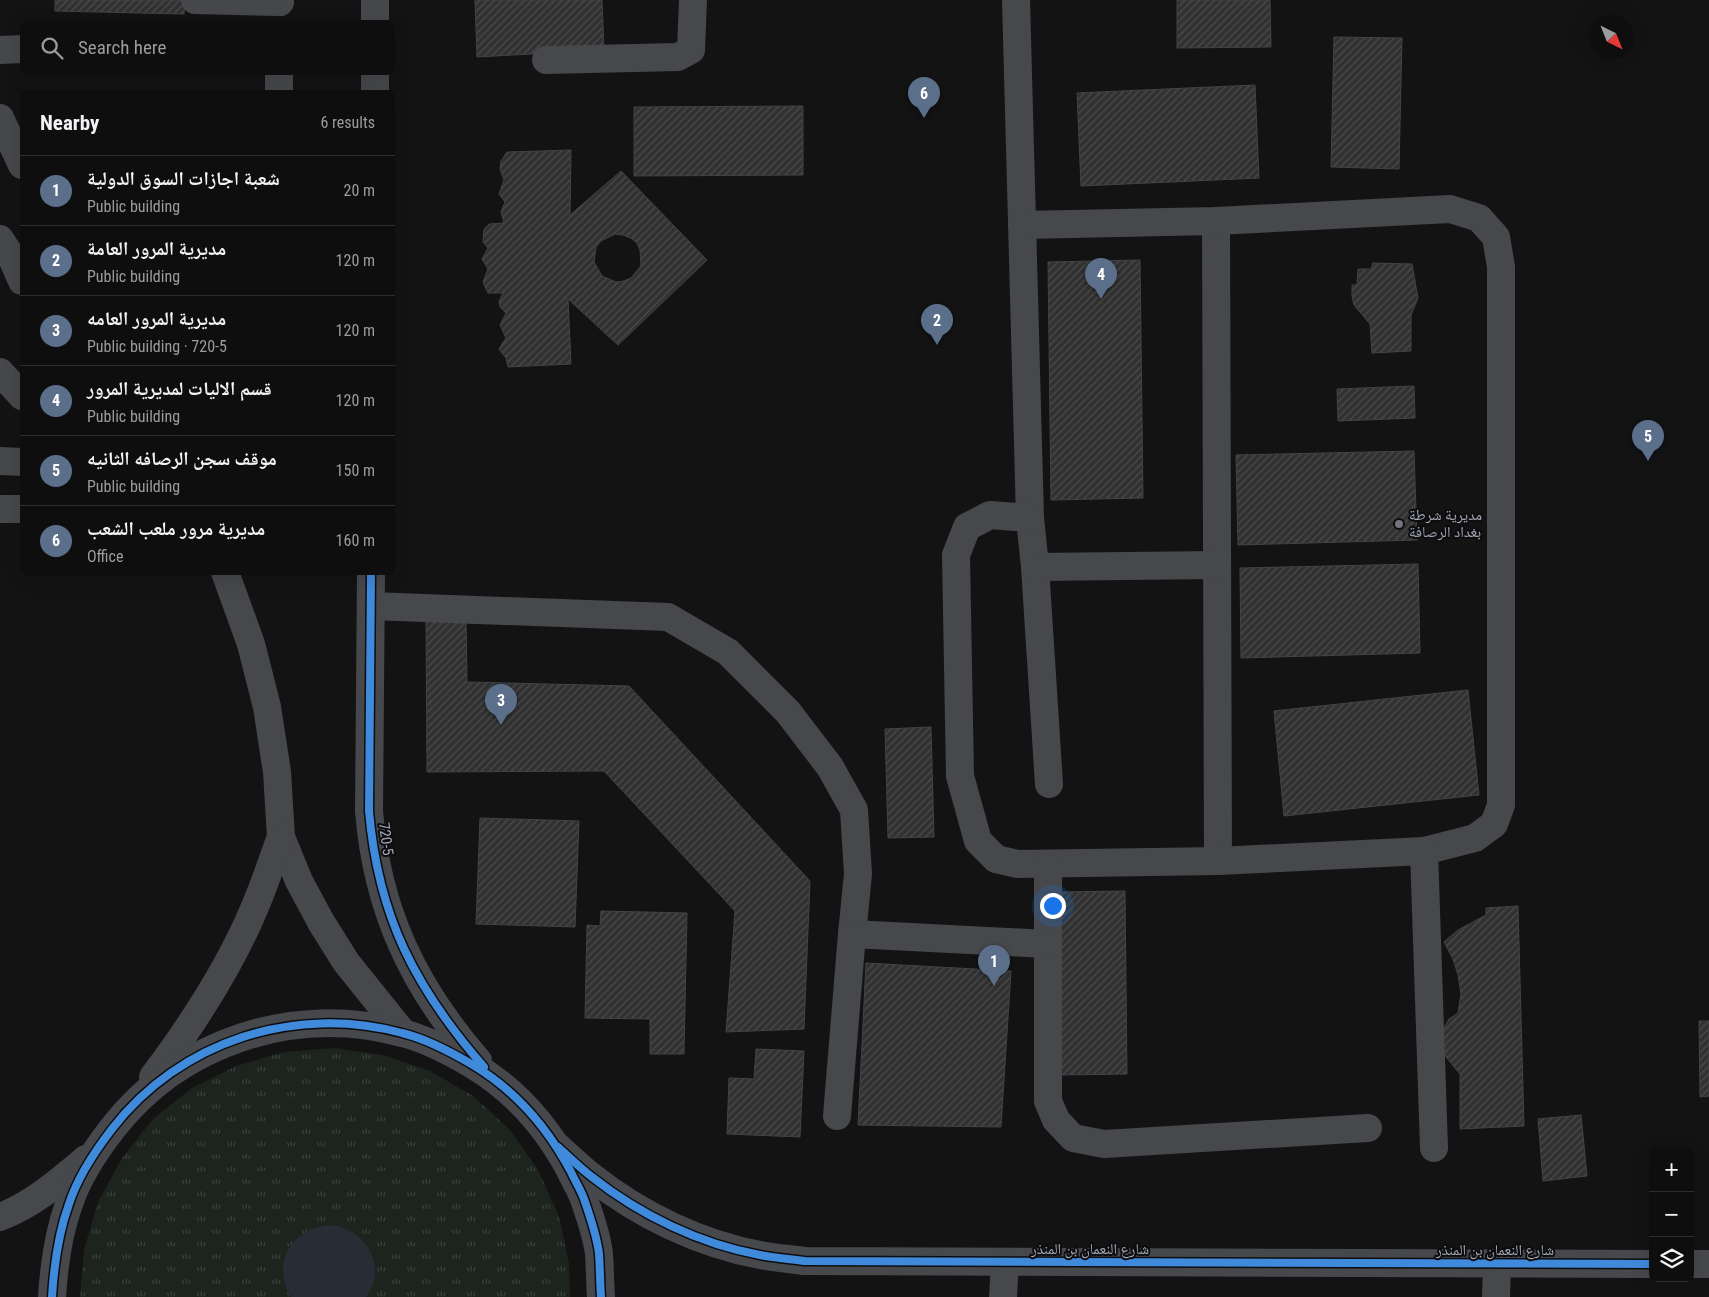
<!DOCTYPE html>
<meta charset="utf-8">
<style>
:root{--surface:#0e0e0e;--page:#1c1c1c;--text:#f1f3f6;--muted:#9b9c9e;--line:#2e2e2e;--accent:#0b8043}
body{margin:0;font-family:"Roboto Condensed","Noto Naskh Arabic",sans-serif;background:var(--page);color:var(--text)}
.controls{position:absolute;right:15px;bottom:15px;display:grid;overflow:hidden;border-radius:8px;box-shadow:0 5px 20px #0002}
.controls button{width:45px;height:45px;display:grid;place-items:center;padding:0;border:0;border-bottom:1px solid var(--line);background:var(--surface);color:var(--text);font:25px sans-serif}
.compass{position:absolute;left:1589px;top:15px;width:45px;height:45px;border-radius:50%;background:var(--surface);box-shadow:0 5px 20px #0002;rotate:137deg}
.you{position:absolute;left:1052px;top:905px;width:18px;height:18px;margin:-12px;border:4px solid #fff;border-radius:50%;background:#1a73e8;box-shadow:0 0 0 8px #1a73e833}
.badge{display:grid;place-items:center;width:32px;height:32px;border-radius:50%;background:var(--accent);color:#fff;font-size:16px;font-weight:700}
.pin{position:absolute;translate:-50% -41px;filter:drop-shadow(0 1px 2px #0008)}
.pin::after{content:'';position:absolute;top:26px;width:18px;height:15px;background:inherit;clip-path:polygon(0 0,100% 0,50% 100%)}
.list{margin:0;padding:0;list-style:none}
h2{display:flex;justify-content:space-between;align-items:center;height:65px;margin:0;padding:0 20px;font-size:21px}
h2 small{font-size:16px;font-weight:400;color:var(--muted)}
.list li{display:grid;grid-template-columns:32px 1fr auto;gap:15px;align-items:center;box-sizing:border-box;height:70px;padding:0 20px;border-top:1px solid var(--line)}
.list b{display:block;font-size:19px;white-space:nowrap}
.list p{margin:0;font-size:16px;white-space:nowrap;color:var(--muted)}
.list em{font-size:16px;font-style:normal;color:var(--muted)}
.icon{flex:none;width:28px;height:28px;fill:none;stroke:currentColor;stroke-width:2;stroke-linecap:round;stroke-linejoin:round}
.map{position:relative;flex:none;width:1709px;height:1297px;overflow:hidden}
.search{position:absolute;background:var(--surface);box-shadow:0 5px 20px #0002;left:20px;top:20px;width:375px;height:55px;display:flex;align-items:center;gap:12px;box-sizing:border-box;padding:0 18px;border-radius:8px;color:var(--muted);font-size:19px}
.panel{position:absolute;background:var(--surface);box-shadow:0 5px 20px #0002;left:20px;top:90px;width:375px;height:485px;border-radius:8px}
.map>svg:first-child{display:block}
</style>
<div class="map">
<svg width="1709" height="1297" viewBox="0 0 1709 1297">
<defs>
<pattern id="grass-tufts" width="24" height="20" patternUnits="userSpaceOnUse" patternTransform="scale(1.25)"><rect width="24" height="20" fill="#1d231d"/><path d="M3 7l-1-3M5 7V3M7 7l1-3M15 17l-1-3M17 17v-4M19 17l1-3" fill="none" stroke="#3b403c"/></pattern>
<pattern id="building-hatch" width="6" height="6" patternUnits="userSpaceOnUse" patternTransform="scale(1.25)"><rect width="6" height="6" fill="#313132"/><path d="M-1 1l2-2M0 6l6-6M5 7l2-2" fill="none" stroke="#4c4c4d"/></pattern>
</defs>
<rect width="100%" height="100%" fill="#131313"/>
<path fill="url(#grass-tufts)" d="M334 1048 383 1055 430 1071 473 1096 510 1130 538 1170 559 1216 569 1264 570 1297H80L84 1250 98 1202 122 1158 153 1119 192 1088 236 1066 284 1052Z"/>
<path fill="#262d34" d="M331 1225C365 1229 389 1266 366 1297H291C270 1263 292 1227 331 1225Z"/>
<g fill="url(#building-hatch)" stroke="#424347" fill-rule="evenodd">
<path d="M55 0H185L184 14 55 11Z"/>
<path d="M475 0H602L604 50 477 57Z"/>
<path d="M1177 0H1270L1271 47 1177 48Z"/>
<path d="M1334 37 1402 38 1399 169 1331 167Z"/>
<path d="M1255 85 1259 178 1081 186 1077 93Z"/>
<path d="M803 106V175L634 176V107Z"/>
<path d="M571 150 570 215 621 171 707 260 618 345 568 299 571 364 508 367 506 358 499 349 506 338 500 325 506 313 500 307 499 301 503 293H488L483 282 488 269 482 259 488 248 483 242 484 229 489 224 504 223 501 212 505 202 499 194 504 180 500 169 501 161 507 152ZM615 234 623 235 631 238 637 243 640 250 641 266 631 278 624 281 616 282 602 276 594 262 596 247 601 241Z"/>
<path d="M1140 260 1143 498 1051 500 1048 262Z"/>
<path d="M1373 263 1412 264 1418 298 1411 315V351L1372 353 1370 324 1354 305 1352 296V285H1357L1358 269H1371Z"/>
<path d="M1414 386 1415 418 1338 421 1337 389Z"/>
<path d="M1414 451 1417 540 1238 545 1236 455Z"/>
<path d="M1418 564 1420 653 1241 658 1240 568Z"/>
<path d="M426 619H466L467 682 629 686 810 881 804 1029 726 1032 735 911 604 771 427 772Z"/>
<path d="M1468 690 1479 795 1284 816 1274 711Z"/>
<path d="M931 727 934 837 888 838 885 729Z"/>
<path d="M480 818 579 821 575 927 476 924Z"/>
<path d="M1125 891 1127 1074 1060 1075 1058 892Z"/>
<path d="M1518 906 1524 1126 1460 1129V1074L1446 1057 1441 1043 1444 1028 1449 1019 1458 1013 1461 994 1458 975 1453 959 1444 942 1458 930 1486 915V908Z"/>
<path d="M601 911 687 913 684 1054H650V1019L585 1018 587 925 600 926Z"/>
<path d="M866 963 1011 971 1001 1127 858 1125Z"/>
<path d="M1699 1021H1709V1096L1700 1097Z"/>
<path d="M756 1049 804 1051 800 1137 727 1134 729 1078 754 1079Z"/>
<path d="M1581 1115 1587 1176 1543 1181 1538 1119Z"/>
</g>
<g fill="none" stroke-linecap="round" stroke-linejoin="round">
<g stroke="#47484c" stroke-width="28">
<path d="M195 0 280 2"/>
<path d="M375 0V22"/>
<path d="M1016 0 1030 518 1035 567 1049 784"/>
<path d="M0 50 22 49"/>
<path d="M546 60 678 57 691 50 693 0"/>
<path d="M279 92V72"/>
<path d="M375 92V72"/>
<path d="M0 118 22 165"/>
<path d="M1216 221 1218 861"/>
<path d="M1022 225 1216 221 1450 209 1479 218 1496 237 1501 267V805L1494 824 1475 838 1424 851"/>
<path d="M0 239 11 256 22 281"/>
<path d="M0 372 22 396"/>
<path d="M0 461 22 462"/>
<path d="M0 509H22"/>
<path d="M1030 518 990 515 967 527 956 555 960 776 978 841 996 859 1018 864 1218 861 1424 851 1434 1148"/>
<path d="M1035 567 1217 565"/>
<path d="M225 572 251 644 267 707 277 772 281 837 299 881 321 922 346 962 403 1033"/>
<path d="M371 572 369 811C377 910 413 986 478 1061"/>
<path d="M371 606 668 617 728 652 788 712 830 767 854 810 858 874 852 934"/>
<path d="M1048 864V1101L1056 1120 1073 1138 1104 1144 1368 1128"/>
<path d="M153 1077C192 1025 229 969 254 909 264 886 272 861 281 837"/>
<path d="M837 1116 852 934 1048 944"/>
<path d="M558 1147C569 1157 580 1168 592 1177 640 1215 700 1244 760 1255 775 1258 790 1259 805 1261L1653 1264"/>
<path d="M0 1217C32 1205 60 1181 86 1159"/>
<path d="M1690 1264H1709"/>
<path d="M52 1297C54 1265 58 1234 69 1204 78 1176 95 1151 112 1129 180 1041 295 1004 402 1033 427 1039 451 1052 473 1065 516 1091 548 1128 571 1172 575 1181 581 1190 584 1199 590 1216 597 1236 599 1254 600 1268 600 1283 601 1297"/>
<path d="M1003 1297 1005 1262"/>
<path d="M1496 1297 1497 1264"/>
</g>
<g stroke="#0d0d0f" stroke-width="11">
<g id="cycleway">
<path d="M371 572 369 811C378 916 415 988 484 1067"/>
<path d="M558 1147C569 1157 580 1168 592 1177 640 1215 700 1244 760 1255 775 1258 790 1259 805 1261L1653 1264"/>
<path d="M52 1297C54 1265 58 1234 69 1204 78 1176 95 1151 112 1129 180 1041 295 1004 402 1033 427 1039 451 1052 473 1065 516 1091 548 1128 571 1172 575 1181 581 1190 584 1199 590 1216 597 1236 599 1254 600 1268 600 1283 601 1297"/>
</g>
</g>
<use href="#cycleway" stroke="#408adc" stroke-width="8"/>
</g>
<circle fill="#71747c" stroke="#0d0d0f" stroke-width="2" cx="1399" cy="524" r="5"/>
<g text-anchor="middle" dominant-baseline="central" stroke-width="4" stroke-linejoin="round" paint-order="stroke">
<g font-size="15" fill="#a3a8b5" stroke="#0d0d0f" text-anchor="start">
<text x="1409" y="515">مديرية شرطة<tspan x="1409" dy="17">بغداد الرصافة</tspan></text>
</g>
<g font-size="15" fill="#a3a8b5" stroke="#0d0d0f">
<text transform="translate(386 839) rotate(82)">720-5</text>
<text x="1090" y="1249">شارع النعمان بن المنذر</text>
<text x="1495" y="1250">شارع النعمان بن المنذر</text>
</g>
</g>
</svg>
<div class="controls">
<button>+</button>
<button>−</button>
<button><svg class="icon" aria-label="layers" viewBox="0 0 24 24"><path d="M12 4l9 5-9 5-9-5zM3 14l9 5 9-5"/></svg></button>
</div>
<svg class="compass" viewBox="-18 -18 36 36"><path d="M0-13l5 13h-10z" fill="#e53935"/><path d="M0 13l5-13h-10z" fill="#9b9c9e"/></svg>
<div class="you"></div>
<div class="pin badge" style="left:994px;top:986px;background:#5c6f8a">1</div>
<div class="pin badge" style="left:937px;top:345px;background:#5c6f8a">2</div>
<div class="pin badge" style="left:501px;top:725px;background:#5c6f8a">3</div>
<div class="pin badge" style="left:1101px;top:299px;background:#5c6f8a">4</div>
<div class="pin badge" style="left:1648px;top:461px;background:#5c6f8a">5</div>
<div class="pin badge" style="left:924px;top:118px;background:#5c6f8a">6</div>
<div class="search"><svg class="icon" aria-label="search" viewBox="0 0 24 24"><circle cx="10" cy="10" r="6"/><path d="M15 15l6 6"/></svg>Search here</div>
<section class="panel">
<h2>Nearby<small>6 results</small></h2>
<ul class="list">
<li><span class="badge" style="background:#5c6f8a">1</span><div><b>شعبة اجازات السوق الدولية</b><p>Public building</p></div><em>20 m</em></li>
<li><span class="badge" style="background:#5c6f8a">2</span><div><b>مديرية المرور العامة</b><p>Public building</p></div><em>120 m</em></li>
<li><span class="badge" style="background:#5c6f8a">3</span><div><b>مديرية المرور العامه</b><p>Public building · 720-5</p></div><em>120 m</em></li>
<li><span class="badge" style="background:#5c6f8a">4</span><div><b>قسم الاليات لمديرية المرور</b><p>Public building</p></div><em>120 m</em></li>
<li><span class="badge" style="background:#5c6f8a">5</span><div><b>موقف سجن الرصافه الثانيه</b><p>Public building</p></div><em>150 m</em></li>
<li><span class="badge" style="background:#5c6f8a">6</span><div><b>مديرية مرور ملعب الشعب</b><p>Office</p></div><em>160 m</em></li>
</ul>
</section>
</div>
